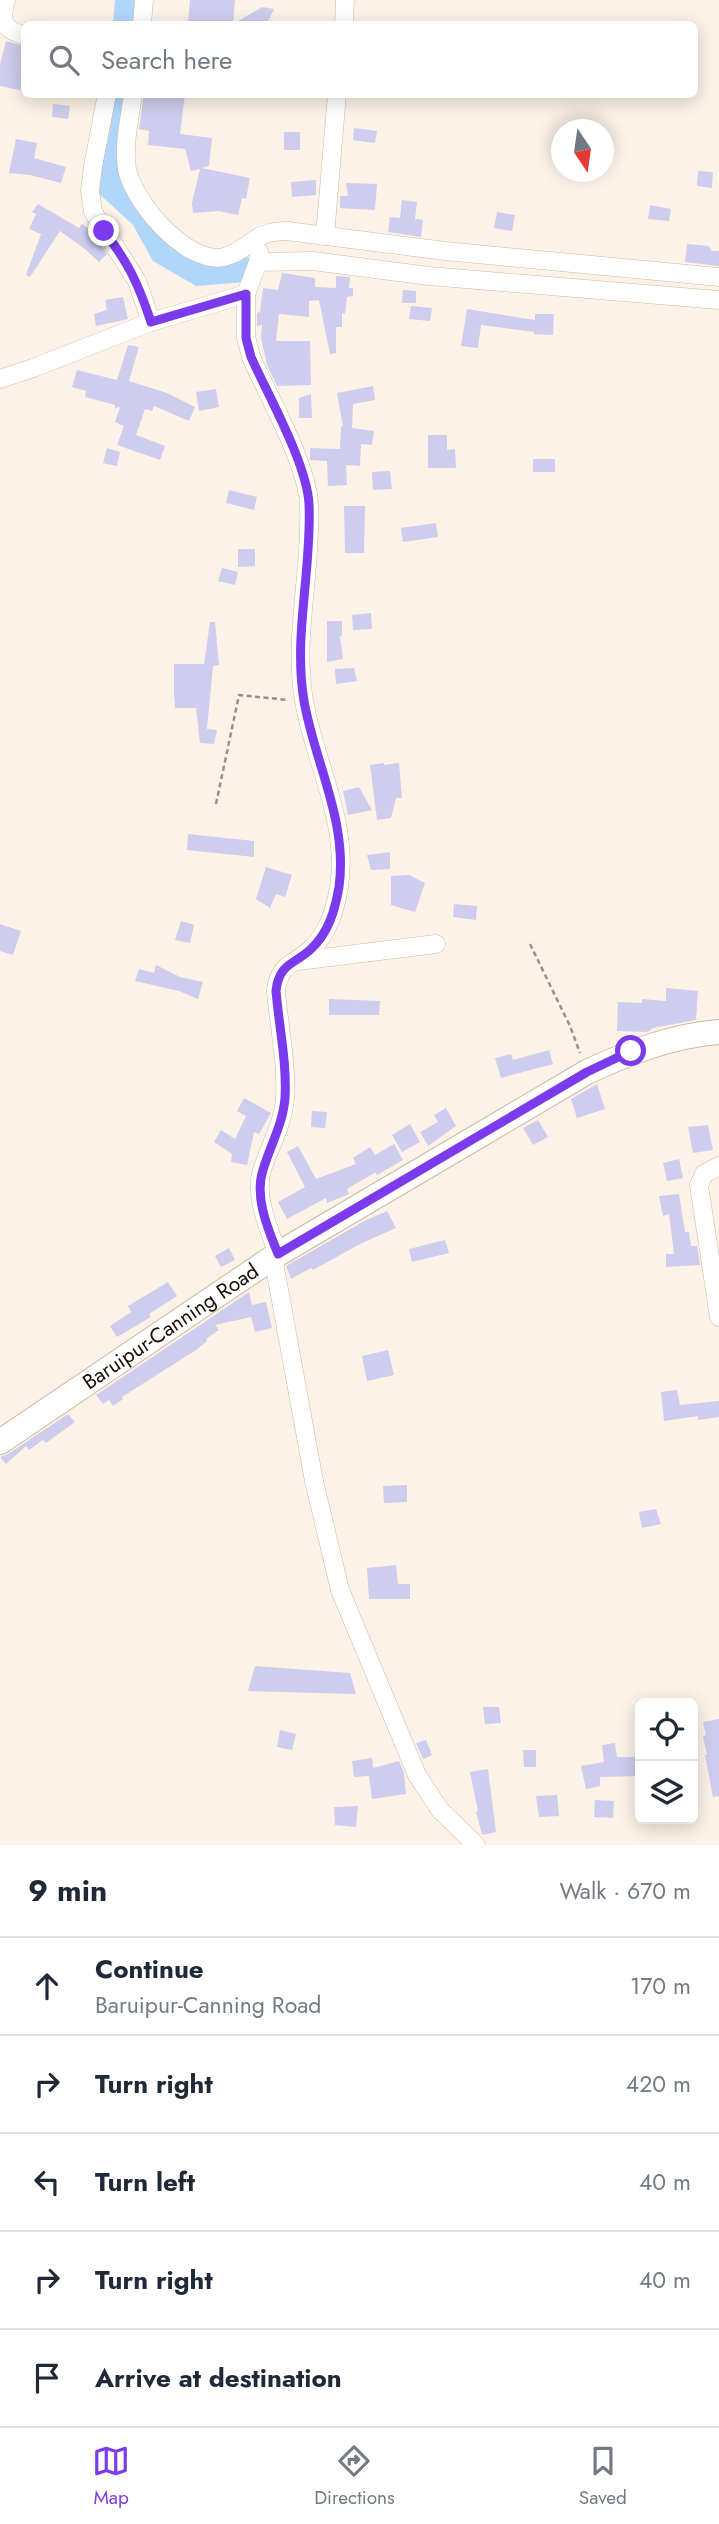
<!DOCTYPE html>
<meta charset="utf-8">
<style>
:root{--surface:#fff;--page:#f6f6f7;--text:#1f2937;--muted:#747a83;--line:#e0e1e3;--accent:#7c3aed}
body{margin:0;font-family:Jost,sans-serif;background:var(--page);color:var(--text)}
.controls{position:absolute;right:21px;bottom:21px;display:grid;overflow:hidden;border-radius:10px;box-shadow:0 4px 18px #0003}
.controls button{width:63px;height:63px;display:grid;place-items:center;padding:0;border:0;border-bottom:2px solid var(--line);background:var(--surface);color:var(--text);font:35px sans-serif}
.compass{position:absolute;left:551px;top:119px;width:63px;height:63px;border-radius:50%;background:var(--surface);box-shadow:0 4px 18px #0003;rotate:167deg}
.stop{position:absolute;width:21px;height:21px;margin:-16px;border:5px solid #7c3aed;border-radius:50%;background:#fff}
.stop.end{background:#7c3aed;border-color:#fff;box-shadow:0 2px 7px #0008}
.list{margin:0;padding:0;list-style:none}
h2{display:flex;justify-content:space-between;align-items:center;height:91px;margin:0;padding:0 28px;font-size:30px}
h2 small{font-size:23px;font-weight:400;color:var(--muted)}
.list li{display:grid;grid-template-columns:46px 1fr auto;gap:21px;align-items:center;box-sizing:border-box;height:98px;padding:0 28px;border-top:2px solid var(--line)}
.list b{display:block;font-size:26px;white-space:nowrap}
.list p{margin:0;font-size:23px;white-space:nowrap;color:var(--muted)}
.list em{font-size:23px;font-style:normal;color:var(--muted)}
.icon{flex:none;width:38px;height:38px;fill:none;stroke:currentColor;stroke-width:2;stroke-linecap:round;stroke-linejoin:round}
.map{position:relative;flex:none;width:719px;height:1845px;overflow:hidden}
.search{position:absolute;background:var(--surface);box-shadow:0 4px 18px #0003;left:21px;right:21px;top:21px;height:77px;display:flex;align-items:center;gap:18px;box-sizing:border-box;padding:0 24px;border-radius:10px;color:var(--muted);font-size:26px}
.sheet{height:581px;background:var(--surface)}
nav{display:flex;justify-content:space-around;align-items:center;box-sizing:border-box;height:98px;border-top:2px solid var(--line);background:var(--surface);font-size:19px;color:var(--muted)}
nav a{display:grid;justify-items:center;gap:4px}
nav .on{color:var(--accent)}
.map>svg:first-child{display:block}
</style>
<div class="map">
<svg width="719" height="1845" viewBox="0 0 719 1845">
<rect width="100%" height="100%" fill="#fcf2e7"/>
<g fill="#afd7fc">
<path d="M115 0H136L138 24H113Z"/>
<path d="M105 95H126L117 139 124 181 202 259 260 257 246 282 196 286 153 261 133 225 95 190Z"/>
</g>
<g fill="#cecdee">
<path d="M190 0H235L233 24 262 7 274 9 267 24H188Z"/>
<path d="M6 41 24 46V91L0 86V65Z"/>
<path d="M144 94H185L180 134 212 138 209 166 202 168 250 178 246 199 242 198 238 215 219 211 193 213 192 203 200 169 191 171 185 149 148 145 149 131 139 129Z"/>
<path d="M53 104 70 106 68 119 52 117Z"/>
<path d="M354 128 377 131 375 143 353 140Z"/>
<rect x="284" y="132" width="16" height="18"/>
<path d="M16 139 37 143 34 158 66 167 61 183 30 175 9 173Z"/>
<path d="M698 171 713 172 712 188 697 186Z"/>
<path d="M316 180V195L292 197 291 182Z"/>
<path d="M346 183 377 184 375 210 340 208V196H348Z"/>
<path d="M402 200 417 202 415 219 423 220 421 237 388 232 390 217 400 218Z"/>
<path d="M38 204 79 228 82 224 92 231 107 254 99 262 85 249 60 231 30 277 26 275 41 234 29 229 36 214 32 212Z"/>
<path d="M650 205 671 209 669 221 648 219Z"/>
<path d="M497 212 515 215 512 231 494 228Z"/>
<path d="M687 244 709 246 712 251H719V266L685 262Z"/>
<path d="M282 273 315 278V287L336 288V276L350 277 349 288H353V296L347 297 345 314 342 313V327H336V353L330 354 319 300 309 301V317L279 314 276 341H310L311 385 277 386 267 365 261 338 262 325 257 326V313L260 312 263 288 278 290Z"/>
<path d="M403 290 416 291V303H402Z"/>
<path d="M123 297 128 319 96 326 94 314 107 310 105 300Z"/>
<path d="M411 306 432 308 430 321 409 319Z"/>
<path d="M467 309 535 320V314H554L553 335 534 334V332L481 325 478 348 461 346Z"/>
<path d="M128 345 139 347 129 381 167 393 195 407 189 421 154 406 152 411 145 409 136 435 165 446 160 460 117 445 124 426 115 422 120 407 115 408V405L85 397 86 391 72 387 77 370 117 380Z"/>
<path d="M373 386 375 400 353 404 352 428 374 431 372 445 361 444 360 466 346 465 347 485 328 486 327 461 310 460V448L340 449 341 426 343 427 337 393Z"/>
<path d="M216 389 219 407 199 411 196 392Z"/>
<path d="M311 394 312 418H299V398Z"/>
<path d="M428 435H447V450L455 449 456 468H428Z"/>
<path d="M107 448 120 452 117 466 103 463Z"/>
<rect x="533" y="459" width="22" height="13"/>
<path d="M390 471 392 489 373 490 372 472Z"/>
<path d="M229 490 257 497 254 510 226 503Z"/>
<path d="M344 506H365L364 553H345Z"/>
<path d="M436 523 438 537 403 542 401 528Z"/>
<path d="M238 549H255V566L238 567Z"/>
<path d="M222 568 238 572 235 585 218 581Z"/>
<path d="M371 613 372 629 353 630 352 615Z"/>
<path d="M327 621H342V636H340L343 659 327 662Z"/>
<path d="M210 622H215L219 665 213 666 207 729 217 730 214 744 200 743 196 708H175L174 695V664H204Z"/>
<path d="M354 668 357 681 336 684 335 669Z"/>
<path d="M384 763V765L399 763 402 798H396L391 818 377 820 370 765Z"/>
<path d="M359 787 372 810 348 815 343 791Z"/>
<path d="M188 834 254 841V857L187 850Z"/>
<path d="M390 852V869L371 870 367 855Z"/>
<path d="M266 867 292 875 285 897 276 894 270 908 256 899Z"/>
<path d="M409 875 425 883 415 912 391 905V876Z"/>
<path d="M454 904 477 906 476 920 453 917Z"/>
<path d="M181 921 194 925 190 943 175 940Z"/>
<path d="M0 924 21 931 13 955 0 951Z"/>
<path d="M156 965 180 977 203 982 198 999 179 991 135 981 139 969 154 973Z"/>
<path d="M666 988 698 991 696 1020 653 1028 647 1032 617 1031 618 1002 642 1003V999L666 1001Z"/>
<path d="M329 999 380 1001 379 1015H329Z"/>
<path d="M549 1050 553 1064 501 1078 495 1058 511 1054 513 1060Z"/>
<path d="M597 1084 605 1109 577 1118 571 1099Z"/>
<path d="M244 1098 271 1113 259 1134 254 1132 247 1165 231 1162 232 1154 214 1142 221 1130 235 1139 246 1116 237 1111Z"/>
<path d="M446 1108 456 1126 428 1146 420 1132 438 1122 434 1115Z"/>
<path d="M312 1111 327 1112 325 1128 311 1127Z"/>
<path d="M538 1120 548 1137 533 1145 523 1128Z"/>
<path d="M410 1124 420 1142 402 1152 392 1135Z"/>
<path d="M708 1125 713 1150 693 1153 688 1127Z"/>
<path d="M394 1144 403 1160 377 1175 376 1172 347 1189 349 1194 327 1203 326 1198 287 1219 278 1202 305 1187 287 1152 298 1146 316 1179 356 1164 353 1158 370 1147 375 1155Z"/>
<path d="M679 1159 683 1178 667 1181 663 1163Z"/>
<path d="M679 1194 685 1232H689L691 1246H697L700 1265 666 1267V1254H674L669 1214 663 1216 659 1196Z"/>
<path d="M387 1211 396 1228 360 1244 313 1270 311 1268 291 1279 286 1266 366 1220Z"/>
<path d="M445 1240 449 1253 412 1262 409 1249Z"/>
<path d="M229 1248 235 1260 221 1267 215 1256Z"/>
<path d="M168 1282 177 1296 149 1314 151 1317 117 1337 110 1326 131 1312 128 1306Z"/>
<path d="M249 1292 252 1305 266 1302 272 1328 255 1332 251 1317 215 1325 219 1330 206 1339 207 1341 196 1350 122 1397 123 1399 113 1406 109 1400 103 1404 96 1395Z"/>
<path d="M388 1350 394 1375 367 1381 362 1356Z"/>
<path d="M677 1390 680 1405 719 1401V1417L698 1420V1416L664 1421 661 1392Z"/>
<path d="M68 1414 75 1422 46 1443 43 1440 29 1450 26 1446 6 1464 0 1457 8 1454Z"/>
<path d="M407 1485V1502L384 1503 383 1486Z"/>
<path d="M656 1509 661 1524 642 1528 639 1512Z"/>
<path d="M396 1565 398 1584H410V1599H369L367 1568Z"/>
<path d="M255 1666 350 1673 356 1694 248 1691Z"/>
<path d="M483 1707H499L501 1723 485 1724Z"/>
<path d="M719 1719V1796L713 1797 705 1755H707L703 1736 706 1735 703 1722Z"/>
<path d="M280 1730 296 1734 292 1750 277 1747Z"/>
<path d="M426 1740 432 1755 423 1759 416 1743Z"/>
<path d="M615 1743 617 1757H640V1776L600 1777V1786L586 1789 581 1766 604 1762 602 1745Z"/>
<path d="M523 1750H536V1767H524Z"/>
<path d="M372 1758 373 1768 399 1761 404 1773 406 1794 372 1799 369 1776 354 1777 352 1761Z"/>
<path d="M488 1769 496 1832 482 1835 476 1812 478 1811 470 1772Z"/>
<path d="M557 1795 559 1816 539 1817 536 1796Z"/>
<path d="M595 1800 614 1801 613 1818 594 1817Z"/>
<path d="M358 1806 356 1827 335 1825 334 1807Z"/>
</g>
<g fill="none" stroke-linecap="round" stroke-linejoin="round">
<g stroke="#cfb89d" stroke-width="19">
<g id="street">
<path d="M6 0C0 21 3 30 24 35"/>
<path d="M142 24 144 0"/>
<path d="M344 24 345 0"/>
<path d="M107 94 93 166 90 191 93 212 137 281 151 322"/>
<path d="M133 94C130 118 123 145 127 169 133 201 186 265 224 257 249 251 251 231 287 231L445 251 719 277"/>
<path d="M325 236 337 94"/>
<path d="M258 262 313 261 429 276 719 300"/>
<path d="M246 294V337L251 357C268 395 307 464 309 504 312 570 293 636 304 701 315 764 349 821 339 887 335 910 329 932 311 949 294 965 279 963 276 991 279 1026 287 1063 285 1098 283 1124 270 1146 262 1170 254 1197 269 1229 278 1254"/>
<path d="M0 379 33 368 151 322 246 294 258 262 259 252"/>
<path d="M298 961 436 944"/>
<path d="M719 1166 704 1174 699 1185 719 1317"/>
<path d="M273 1257 314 1481 340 1590 417 1775 440 1810 476 1845"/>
</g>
</g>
<g stroke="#cfb89d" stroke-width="26">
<g id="secondary">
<path id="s1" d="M0 1442 278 1254 587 1072C630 1052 671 1036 719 1032"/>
</g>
</g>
<g stroke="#999086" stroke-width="2.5" stroke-dasharray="5 3.5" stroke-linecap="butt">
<path d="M216 804 239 695 288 700"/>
<path d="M530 944 570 1026 580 1053"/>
</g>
<use href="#street" stroke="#fff" stroke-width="18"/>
<use href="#secondary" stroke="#fff" stroke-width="24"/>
</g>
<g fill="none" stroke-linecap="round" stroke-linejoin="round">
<path stroke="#7c3aed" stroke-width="9" d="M104 231C129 264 138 283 151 322L246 294V338L251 357C268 395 307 464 309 504 312 570 293 636 304 701 315 764 348 821 339 887 335 910 329 932 311 949 294 965 279 963 276 991 279 1026 287 1063 285 1098 283 1124 270 1146 263 1170 254 1197 268 1229 278 1254L587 1072 631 1051"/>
</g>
<g text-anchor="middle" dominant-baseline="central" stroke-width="7" stroke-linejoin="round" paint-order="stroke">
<g font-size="21" fill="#150d05" stroke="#fff">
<text stroke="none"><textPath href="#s1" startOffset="206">Baruipur-Canning Road</textPath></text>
</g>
</g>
</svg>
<div class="controls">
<button><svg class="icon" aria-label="locate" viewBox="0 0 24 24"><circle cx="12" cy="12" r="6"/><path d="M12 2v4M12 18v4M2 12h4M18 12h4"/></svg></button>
<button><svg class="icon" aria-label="layers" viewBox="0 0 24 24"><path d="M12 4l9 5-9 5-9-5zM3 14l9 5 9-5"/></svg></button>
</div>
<svg class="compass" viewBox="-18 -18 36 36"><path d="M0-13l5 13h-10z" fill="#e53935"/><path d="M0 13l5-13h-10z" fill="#747a83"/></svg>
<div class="stop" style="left:631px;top:1051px"></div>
<div class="stop end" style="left:104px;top:231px"></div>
<div class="search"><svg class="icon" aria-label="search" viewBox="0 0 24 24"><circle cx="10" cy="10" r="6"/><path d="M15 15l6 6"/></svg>Search here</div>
</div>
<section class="sheet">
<h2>9 min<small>Walk · 670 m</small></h2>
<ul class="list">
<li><svg class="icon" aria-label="ahead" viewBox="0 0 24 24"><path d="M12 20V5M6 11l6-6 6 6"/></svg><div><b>Continue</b><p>Baruipur-Canning Road</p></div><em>170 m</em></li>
<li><svg class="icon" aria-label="right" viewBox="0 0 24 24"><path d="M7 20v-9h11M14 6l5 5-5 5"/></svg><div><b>Turn right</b></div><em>420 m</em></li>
<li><svg class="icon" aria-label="left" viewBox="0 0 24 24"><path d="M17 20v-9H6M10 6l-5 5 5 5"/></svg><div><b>Turn left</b></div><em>40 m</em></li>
<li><svg class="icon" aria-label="right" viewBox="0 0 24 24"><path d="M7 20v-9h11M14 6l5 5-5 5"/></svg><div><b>Turn right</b></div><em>40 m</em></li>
<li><svg class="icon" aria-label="arrive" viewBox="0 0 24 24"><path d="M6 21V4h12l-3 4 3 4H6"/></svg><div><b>Arrive at destination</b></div></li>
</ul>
</section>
<nav>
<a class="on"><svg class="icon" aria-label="map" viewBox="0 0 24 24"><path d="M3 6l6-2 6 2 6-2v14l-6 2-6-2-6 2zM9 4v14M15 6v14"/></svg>Map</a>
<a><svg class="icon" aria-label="directions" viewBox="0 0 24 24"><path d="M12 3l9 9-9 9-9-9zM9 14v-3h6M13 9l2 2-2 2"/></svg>Directions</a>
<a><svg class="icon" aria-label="saved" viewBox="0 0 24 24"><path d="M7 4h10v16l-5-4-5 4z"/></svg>Saved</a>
</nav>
